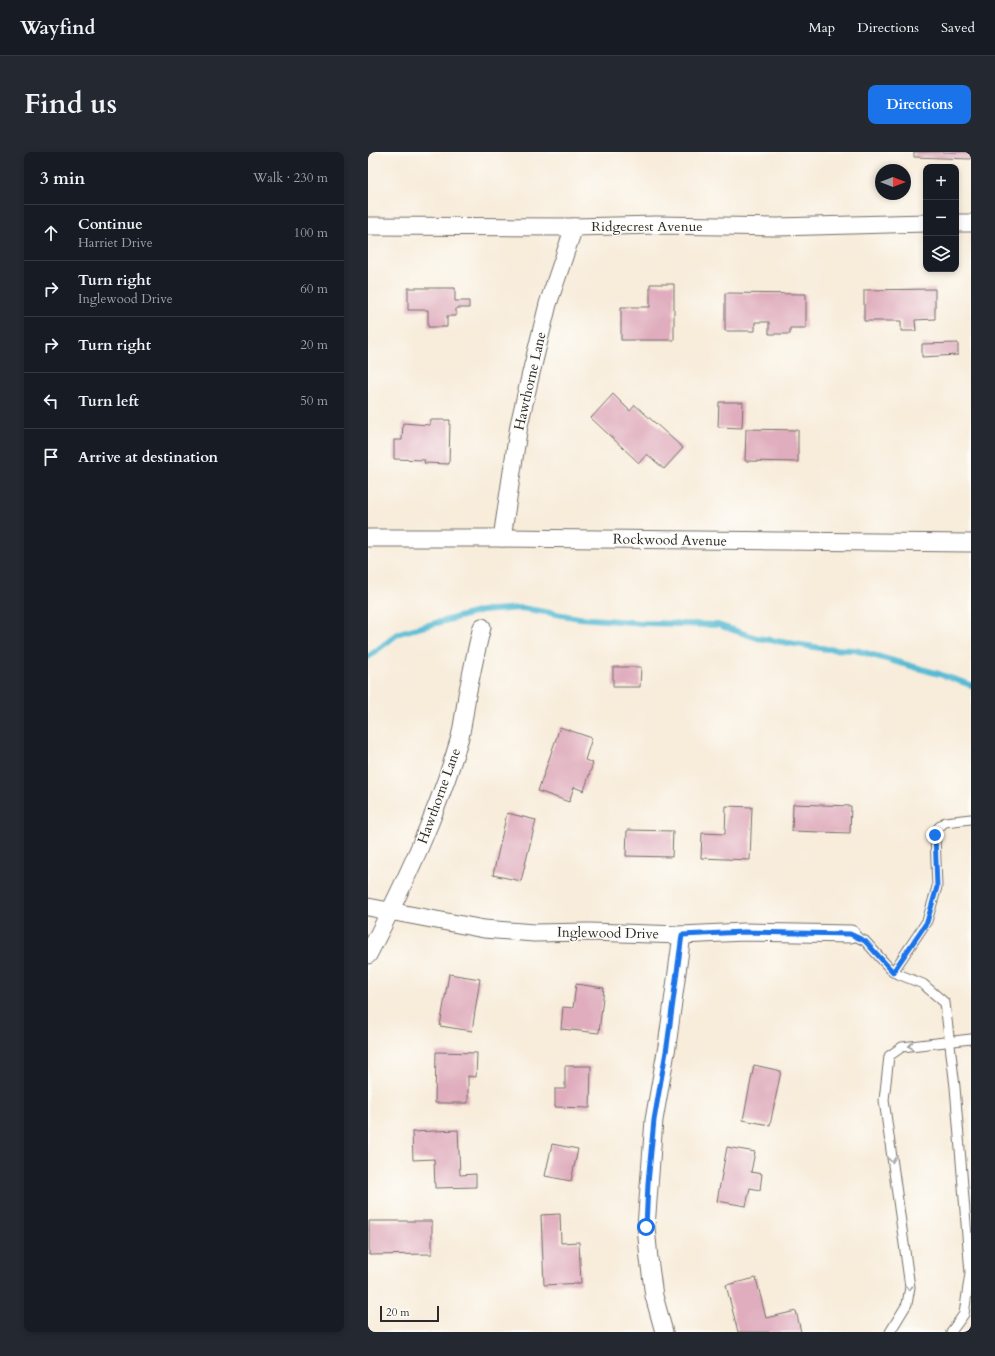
<!DOCTYPE html>
<meta charset="utf-8">
<style>
:root{--surface:#171b24;--page:#242831;--text:#f1f3f6;--muted:#9ea1a6;--line:#363941;--accent:#1a73e8}
body{margin:0;font-family:Cardo,serif;background:var(--page);color:var(--text)}
.controls{position:absolute;right:12px;top:12px;display:grid;overflow:hidden;border-radius:8px;box-shadow:0 2px 6px #0003}
.controls button{width:36px;height:36px;display:grid;place-items:center;padding:0;border:0;border-bottom:1px solid var(--line);background:var(--surface);color:var(--text);font:20px sans-serif}
.compass{position:absolute;left:507px;top:12px;width:36px;height:36px;border-radius:50%;background:var(--surface);box-shadow:0 2px 6px #0003;rotate:90deg}
.scale{position:absolute;left:12px;bottom:10px;width:59px;box-sizing:border-box;padding-left:4px;border:2px solid #2b2b2b;border-top:0;font-size:11px;line-height:14px;white-space:nowrap;color:#2b2b2b;-webkit-text-stroke:3px #fdfcf7;paint-order:stroke}
.stop{position:absolute;width:12px;height:12px;margin:-9px;border:3px solid #1a73e8;border-radius:50%;background:#fff}
.stop.end{background:#1a73e8;border-color:#fff;box-shadow:0 1px 4px #0008}
.list{margin:0;padding:0;list-style:none}
h2{display:flex;justify-content:space-between;align-items:center;height:52px;margin:0;padding:0 16px;font-size:17px}
h2 small{font-size:13px;font-weight:400;color:var(--muted)}
.list li{display:grid;grid-template-columns:26px 1fr auto;gap:12px;align-items:center;box-sizing:border-box;height:56px;padding:0 16px;border-top:1px solid var(--line)}
.list b{display:block;font-size:15px;white-space:nowrap}
.list p{margin:0;font-size:13px;white-space:nowrap;color:var(--muted)}
.list em{font-size:13px;font-style:normal;color:var(--muted)}
.icon{flex:none;width:22px;height:22px;fill:none;stroke:currentColor;stroke-width:2;stroke-linecap:round;stroke-linejoin:round}
.map{position:relative;flex:none;width:603px;height:1180px;overflow:hidden;border-radius:8px}
header{display:flex;align-items:center;gap:24px;box-sizing:border-box;height:56px;padding:0 20px;background:var(--surface);border-bottom:1px solid var(--line)}
header strong{font-size:19px}
nav{display:flex;gap:22px;margin-inline-start:auto;font-size:14px}
.intro{display:flex;align-items:center;justify-content:space-between;box-sizing:border-box;height:96px;padding:0 24px}
h1{margin:0;font-size:28px}
.button{padding:10px 18px;border-radius:8px;background:var(--accent);color:#fff;font-size:14px;font-weight:700}
main{display:flex;gap:24px;padding:0 24px}
aside{flex:1;background:var(--surface);border-radius:8px;box-shadow:0 2px 6px #0003}
.map>svg:first-child{display:block}
</style>
<header>
<strong>Wayfind</strong>
<nav><a>Map</a><a>Directions</a><a>Saved</a></nav>
</header>
<div class="intro"><h1>Find us</h1><a class="button">Directions</a></div>
<main>
<aside>
<h2>3 min<small>Walk · 230 m</small></h2>
<ul class="list">
<li><svg class="icon" aria-label="ahead" viewBox="0 0 24 24"><path d="M12 20V5M6 11l6-6 6 6"/></svg><div><b>Continue</b><p>Harriet Drive</p></div><em>100 m</em></li>
<li><svg class="icon" aria-label="right" viewBox="0 0 24 24"><path d="M7 20v-9h11M14 6l5 5-5 5"/></svg><div><b>Turn right</b><p>Inglewood Drive</p></div><em>60 m</em></li>
<li><svg class="icon" aria-label="right" viewBox="0 0 24 24"><path d="M7 20v-9h11M14 6l5 5-5 5"/></svg><div><b>Turn right</b></div><em>20 m</em></li>
<li><svg class="icon" aria-label="left" viewBox="0 0 24 24"><path d="M17 20v-9H6M10 6l-5 5 5 5"/></svg><div><b>Turn left</b></div><em>50 m</em></li>
<li><svg class="icon" aria-label="arrive" viewBox="0 0 24 24"><path d="M6 21V4h12l-3 4 3 4H6"/></svg><div><b>Arrive at destination</b></div></li>
</ul>
</aside>
<div class="map">
<svg width="603" height="1180" viewBox="0 0 603 1180">
<rect width="100%" height="100%" fill="#fdfcf7"/>
<filter id="ink" filterUnits="userSpaceOnUse"><feTurbulence type="fractalNoise" baseFrequency=".025" numOctaves="2"/><feDisplacementMap in="SourceGraphic" scale="8" xChannelSelector="R" yChannelSelector="G"/><feConvolveMatrix kernelMatrix="1 2 1 2 8 2 1 2 1" color-interpolation-filters="sRGB"/></filter>
<filter id="wash" filterUnits="userSpaceOnUse"><feTurbulence type="fractalNoise" baseFrequency=".012" numOctaves="4" result="noise"/><feDisplacementMap in="SourceGraphic" scale="16" xChannelSelector="R" yChannelSelector="G"/><feGaussianBlur stdDeviation="0.9" result="paint"/><feColorMatrix in="noise" values="0 0 0 0 0 0 0 0 0 0 0 0 0 0 0 0 0 1.4 0 .05"/><feComposite in="paint" operator="in"/></filter>
<g filter="url(#wash)">
<rect width="100%" height="100%" fill="#f8ecda"/>
<g fill="none" stroke-linecap="round" stroke-linejoin="round">
<path stroke="#55bad3" stroke-width="6" d="M0 505 31 481 113 459 154 456 211 466 275 471 350 473 389 486 459 497 487 498 571 522 603 533"/>
</g>
<g id="blocks">
<g fill="#e0adbe">
<path d="M546 0H603V7L546 5Z"/>
<path d="M282 132H306V188H253V155H282Z"/>
<path d="M40 136H87V149H101V156H88V164H79V175H60V158H40Z"/>
<path d="M567 137V167L547 168 548 179H533V169H496V138Z"/>
<path d="M357 141 438 142V176H422V182H401V170H387V179H357Z"/>
<path d="M590 191V203L554 205V192Z"/>
<path d="M245 242 262 259 267 253 315 296 296 317 279 302 271 311 223 266Z"/>
<path d="M351 250H375L374 276 350 275Z"/>
<path d="M62 268H82L81 312 56 311 57 308 26 307V288H34L35 271 62 273Z"/>
<path d="M378 277 430 278V310L377 309Z"/>
<path d="M245 515H273L272 535H245Z"/>
<path d="M192 575 224 586 217 608 225 611 216 639 206 635 201 650 170 639Z"/>
<path d="M425 652 483 654 482 681 424 679Z"/>
<path d="M358 654 384 655 382 708 333 706 334 681 357 682Z"/>
<path d="M139 661 168 668 153 729 125 723Z"/>
<path d="M259 678 305 679 304 705 258 704Z"/>
<path d="M81 822 112 827 104 879 72 874Z"/>
<path d="M208 832 236 836 231 881 193 877 195 855 205 856Z"/>
<path d="M68 900 109 901 108 925 100 924V951H67Z"/>
<path d="M386 913 413 919 402 973 375 968Z"/>
<path d="M197 914H223L222 956 187 955V937H197Z"/>
<path d="M90 978 92 1023 108 1022V1035L67 1036 66 1007 45 1008 44 980Z"/>
<path d="M184 992 210 997 203 1029 177 1024Z"/>
<path d="M359 995 387 1000 383 1020 394 1022 392 1038 382 1036 378 1054 349 1049Z"/>
<path d="M192 1062 193 1091 211 1090 213 1131 176 1133 173 1063Z"/>
<path d="M1 1069H64V1102L1 1103Z"/>
<path d="M388 1126 398 1166 428 1159 433 1180H370L358 1133Z"/>
</g>
</g>
</g>
<g filter="url(#ink)">
<use href="#blocks" fill-opacity="0" stroke="#736f68" stroke-width="1"/>
<g fill="none" stroke-linecap="round" stroke-linejoin="round">
<g stroke="#736f68" stroke-width="11">
<g id="lane">
<path d="M483 782 497 789 525 820 555 832 577 851 587 935 602 1121 596 1162 583 1180"/>
<path d="M525 820 559 769 569 735 567 683 571 675 577 670 603 667"/>
<path d="M522 1180 539 1152 542 1135 516 948 521 904 534 895 603 887"/>
</g>
</g>
<g stroke="#736f68" stroke-width="19">
<g id="street">
<path d="M588 71H603"/>
<path d="M0 74 206 75 288 73 409 75 558 71"/>
<path d="M0 386H134L603 391"/>
<path d="M134 386 151 273 163 221 180 152 206 75"/>
<path d="M0 755 116 777 166 781 221 780 314 783 376 780 483 782"/>
<path d="M0 803C36 733 70 661 92 585 95 572 97 557 99 543 104 520 108 498 114 475"/>
<path d="M296 1180 286 1144 281 1107 278 1075 286 968 299 894 314 783"/>
</g>
</g>
<use href="#lane" stroke="#fff" stroke-width="9"/>
<use href="#street" stroke="#fff" stroke-width="17"/>
</g>
<defs><path id="oneway-chevron" d="M-2-3.5L2.5 0L-2 3.5" fill="none" stroke-width="1.6" stroke-linecap="round" stroke-linejoin="round"/></defs>
<g stroke="#a0a0a0">
<use href="#oneway-chevron" transform="translate(543 894) rotate(173)"/>
<use href="#oneway-chevron" transform="translate(524 1008) rotate(82)"/>
<use href="#oneway-chevron" transform="translate(541 1136) rotate(92)"/>
</g>
</g>
<g fill="none" stroke-linecap="round" stroke-linejoin="round" filter="url(#ink)">
<path stroke="#1a73e8" stroke-width="5" d="M278 1075 280 1031 286 968 299 894 314 783 376 780 482 782 497 789 525 820 559 770 569 735 567 683"/>
</g>
<g text-anchor="middle" dominant-baseline="central" stroke-width="3" stroke-linejoin="round" paint-order="stroke">
<g font-size="14" fill="#2b2b2b" stroke="#fdfcf7">
<text x="279" y="74">Ridgecrest Avenue</text>
<text transform="translate(162 229) rotate(-77)">Hawthorne Lane</text>
<text transform="translate(302 388) rotate(1)">Rockwood Avenue</text>
<text transform="translate(71 644) rotate(-70)">Hawthorne Lane</text>
<text transform="translate(240 781) rotate(1)">Inglewood Drive</text>
</g>
</g>
</svg>
<div class="controls">
<button>+</button>
<button>−</button>
<button><svg class="icon" aria-label="layers" viewBox="0 0 24 24"><path d="M12 4l9 5-9 5-9-5zM3 14l9 5 9-5"/></svg></button>
</div>
<svg class="compass" viewBox="-18 -18 36 36"><path d="M0-13l5 13h-10z" fill="#e53935"/><path d="M0 13l5-13h-10z" fill="#9ea1a6"/></svg>
<div class="scale">20 m</div>
<div class="stop" style="left:278px;top:1075px"></div>
<div class="stop end" style="left:567px;top:683px"></div>
</div>
</main>
